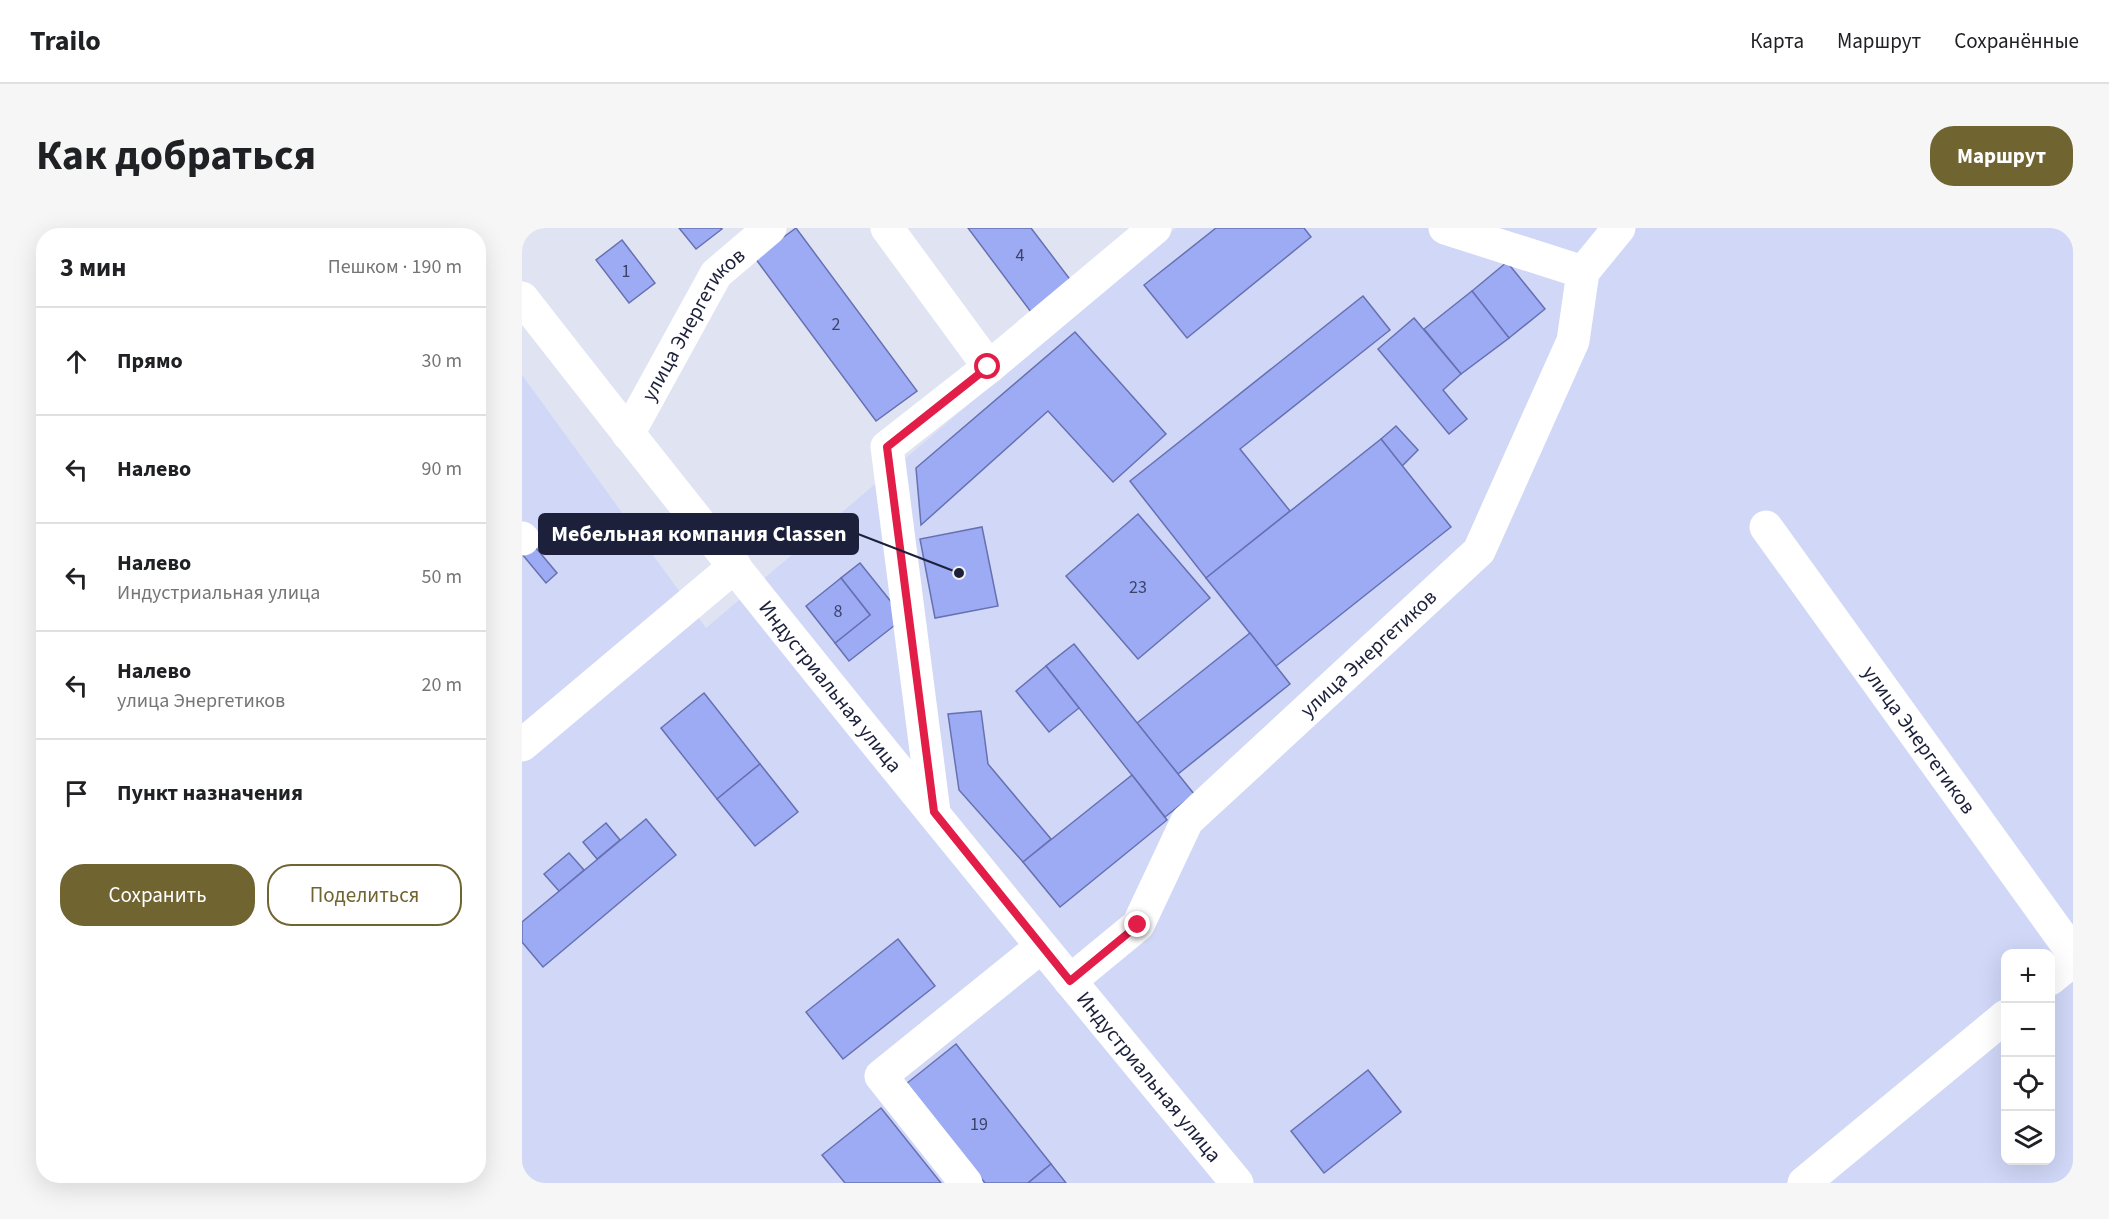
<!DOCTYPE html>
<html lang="ru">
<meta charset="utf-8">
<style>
:root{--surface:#fff;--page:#f6f6f6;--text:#202124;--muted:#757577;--line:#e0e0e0;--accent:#706431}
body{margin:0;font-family:"Source Sans 3",sans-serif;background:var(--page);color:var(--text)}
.controls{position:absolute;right:18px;bottom:18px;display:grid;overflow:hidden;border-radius:12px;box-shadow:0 6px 24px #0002}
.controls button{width:54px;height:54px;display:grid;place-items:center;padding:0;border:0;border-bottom:2px solid var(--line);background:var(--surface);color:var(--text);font:30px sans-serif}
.stop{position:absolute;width:18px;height:18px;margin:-14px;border:4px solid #e11d48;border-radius:50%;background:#fff}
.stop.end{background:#e11d48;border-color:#fff;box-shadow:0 2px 6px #0008}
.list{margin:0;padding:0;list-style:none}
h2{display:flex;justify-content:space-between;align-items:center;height:78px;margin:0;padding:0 24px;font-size:26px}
h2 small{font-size:20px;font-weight:400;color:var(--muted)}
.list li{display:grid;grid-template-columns:39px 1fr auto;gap:18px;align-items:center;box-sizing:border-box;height:108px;padding:0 24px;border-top:2px solid var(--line)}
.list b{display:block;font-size:22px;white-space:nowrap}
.list p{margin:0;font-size:20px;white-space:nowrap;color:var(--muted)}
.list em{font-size:20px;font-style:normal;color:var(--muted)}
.actions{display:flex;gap:12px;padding:18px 24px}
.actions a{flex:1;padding:14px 0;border:2px solid var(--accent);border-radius:24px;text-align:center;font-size:21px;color:var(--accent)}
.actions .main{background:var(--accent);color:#fff}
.icon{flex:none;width:33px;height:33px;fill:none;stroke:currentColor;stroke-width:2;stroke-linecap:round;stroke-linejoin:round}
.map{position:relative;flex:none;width:1551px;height:955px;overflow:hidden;border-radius:24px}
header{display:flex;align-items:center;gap:36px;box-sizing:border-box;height:84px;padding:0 30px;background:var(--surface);border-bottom:2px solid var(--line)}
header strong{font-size:28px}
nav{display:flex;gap:33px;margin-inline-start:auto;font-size:21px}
.intro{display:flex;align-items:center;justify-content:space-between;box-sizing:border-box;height:144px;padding:0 36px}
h1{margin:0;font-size:42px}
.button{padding:15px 27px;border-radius:24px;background:var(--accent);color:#fff;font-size:21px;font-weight:700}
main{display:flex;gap:36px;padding:0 36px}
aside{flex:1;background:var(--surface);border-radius:24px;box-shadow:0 6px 24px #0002}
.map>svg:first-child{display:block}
</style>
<header>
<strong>Trailo</strong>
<nav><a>Карта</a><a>Маршрут</a><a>Сохранённые</a></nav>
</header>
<div class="intro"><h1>Как добраться</h1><a class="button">Маршрут</a></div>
<main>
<aside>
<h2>3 мин<small>Пешком · 190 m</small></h2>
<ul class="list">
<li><svg class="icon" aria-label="ahead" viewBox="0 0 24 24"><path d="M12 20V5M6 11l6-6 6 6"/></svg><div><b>Прямо</b></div><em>30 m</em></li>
<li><svg class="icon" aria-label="left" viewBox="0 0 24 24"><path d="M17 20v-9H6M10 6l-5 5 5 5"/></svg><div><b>Налево</b></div><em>90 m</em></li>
<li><svg class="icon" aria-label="left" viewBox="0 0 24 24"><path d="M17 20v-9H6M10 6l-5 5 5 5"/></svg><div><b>Налево</b><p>Индустриальная улица</p></div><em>50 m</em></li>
<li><svg class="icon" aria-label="left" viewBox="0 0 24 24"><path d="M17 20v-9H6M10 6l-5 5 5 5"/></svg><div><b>Налево</b><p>улица Энергетиков</p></div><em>20 m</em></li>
<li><svg class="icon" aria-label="arrive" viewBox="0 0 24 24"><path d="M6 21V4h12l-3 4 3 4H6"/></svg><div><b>Пункт назначения</b></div></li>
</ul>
<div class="actions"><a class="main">Сохранить</a><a>Поделиться</a></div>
</aside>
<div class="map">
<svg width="1551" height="955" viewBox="0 0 1551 955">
<rect width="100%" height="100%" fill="#e0e3f2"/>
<path fill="#d0d7f7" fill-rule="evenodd" d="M654 0H1551V955H0V147L184 400ZM1484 726H1528V932H1484Z"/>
<g fill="#9dabf5" stroke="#6671b2" stroke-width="1.5">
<path d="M157 0H198L200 1 174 21Z"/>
<path d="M274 0 395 163 354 193 233 30Z"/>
<path d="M446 0H509L550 54 509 84Z"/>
<path d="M694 0H782L789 9 665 110 622 57Z"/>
<path d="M100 12 133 55 107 75 74 32Z"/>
<path d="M985 34 1023 81 987 110 950 63Z"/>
<path d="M950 63 987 110 939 146 902 101Z"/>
<path d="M841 68 868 102 718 221 768 283 684 350 608 253Z"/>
<path d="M892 90 939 146 921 162 945 191 927 206 856 121Z"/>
<path d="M553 104 644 206 591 254 526 183 399 297 394 240Z"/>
<path d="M874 198 896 222 880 238 859 211Z"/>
<path d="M859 211 929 299 754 438 684 350Z"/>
<path d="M616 286 688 370 616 431 544 348Z"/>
<path d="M460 299 476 378 413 390 398 311Z"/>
<path d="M9 314 35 345 24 355 0 326Z"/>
<path d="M338 335 382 390 327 433 313 415 348 387 319 350Z"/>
<path d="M319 350 348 387 313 415 284 378Z"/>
<path d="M728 405 768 456 656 546 615 495Z"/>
<path d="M552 416 672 566 643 589 524 438Z"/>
<path d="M524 438 557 480 527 504 494 463Z"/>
<path d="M182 465 238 536 195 571 139 500Z"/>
<path d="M459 483 466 536 529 611 501 634 437 562 426 486Z"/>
<path d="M238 536 276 584 233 618 195 571Z"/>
<path d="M610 547 645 592 538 679 501 634Z"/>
<path d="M124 591 154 627 21 739 0 714V694Z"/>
<path d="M84 595 98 612 75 631 61 614Z"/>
<path d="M47 625 62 642 37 663 22 646Z"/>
<path d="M376 711 413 758 321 831 284 784Z"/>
<path d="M434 816 529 936 506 955H463L384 856Z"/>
<path d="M846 842 879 884 802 945 769 903Z"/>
<path d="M359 880 419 955H323L300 927Z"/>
<path d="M529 936 544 955H506Z"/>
</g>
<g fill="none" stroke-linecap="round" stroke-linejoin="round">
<g stroke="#fff" stroke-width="33">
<path d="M365 0 467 139"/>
<path d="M923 0 1061 44"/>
<path id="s1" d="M0 70C233 369 473 663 715 955"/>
<path id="s2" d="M106 206 194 46 248 0"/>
<path id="s3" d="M1244 299 1551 725"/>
<path d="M0 310 1 311"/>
<path d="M0 517 213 338"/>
<path d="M412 584 365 219 467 139 633 0"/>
<path d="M1528 751 1551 732"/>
<path id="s4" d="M548 753 616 697 665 593 957 323 1051 113 1061 44 1097 0"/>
<path d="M444 955 359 848 519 719"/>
<path d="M1282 955 1484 788"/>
</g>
</g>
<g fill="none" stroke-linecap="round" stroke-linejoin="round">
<path stroke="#e11d48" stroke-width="8" d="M466 139 365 219 412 584 548 753 616 697"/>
</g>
<g text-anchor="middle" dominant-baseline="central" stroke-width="4.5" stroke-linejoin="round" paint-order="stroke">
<g font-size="18" fill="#3c4369">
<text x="498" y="27">4</text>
<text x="104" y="43">1</text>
<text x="314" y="96">2</text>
<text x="616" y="359">23</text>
<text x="316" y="383">8</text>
<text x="457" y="896">19</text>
</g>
<g font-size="21" fill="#1c203a" stroke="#f1f1f1">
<text stroke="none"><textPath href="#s2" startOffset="128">улица Энергетиков</textPath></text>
<text stroke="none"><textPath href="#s4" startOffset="450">улица Энергетиков</textPath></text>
<text stroke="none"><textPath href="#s1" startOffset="496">Индустриальная улица</textPath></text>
<text stroke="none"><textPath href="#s3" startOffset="262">улица Энергетиков</textPath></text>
<text stroke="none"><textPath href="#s1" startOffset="1000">Индустриальная улица</textPath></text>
</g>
</g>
<path fill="none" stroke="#1c203a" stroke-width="2" d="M437 345L336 306"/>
<circle fill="#1c203a" stroke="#f1f1f1" stroke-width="2" cx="437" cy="345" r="6"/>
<rect fill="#1c203a" stroke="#1c203a" stroke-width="2" x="17" y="286" width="319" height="40" rx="6"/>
<g font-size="22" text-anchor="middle" font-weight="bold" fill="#fff">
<text x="177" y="313">Мебельная компания Сlassen</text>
</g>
</svg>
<div class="controls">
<button>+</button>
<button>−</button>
<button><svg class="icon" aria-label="locate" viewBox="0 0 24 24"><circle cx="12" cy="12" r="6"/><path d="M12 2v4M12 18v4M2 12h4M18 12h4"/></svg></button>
<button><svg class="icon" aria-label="layers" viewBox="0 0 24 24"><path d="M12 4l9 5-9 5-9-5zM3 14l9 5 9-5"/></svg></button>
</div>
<div class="stop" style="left:466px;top:139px"></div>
<div class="stop end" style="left:616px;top:697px"></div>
</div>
</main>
